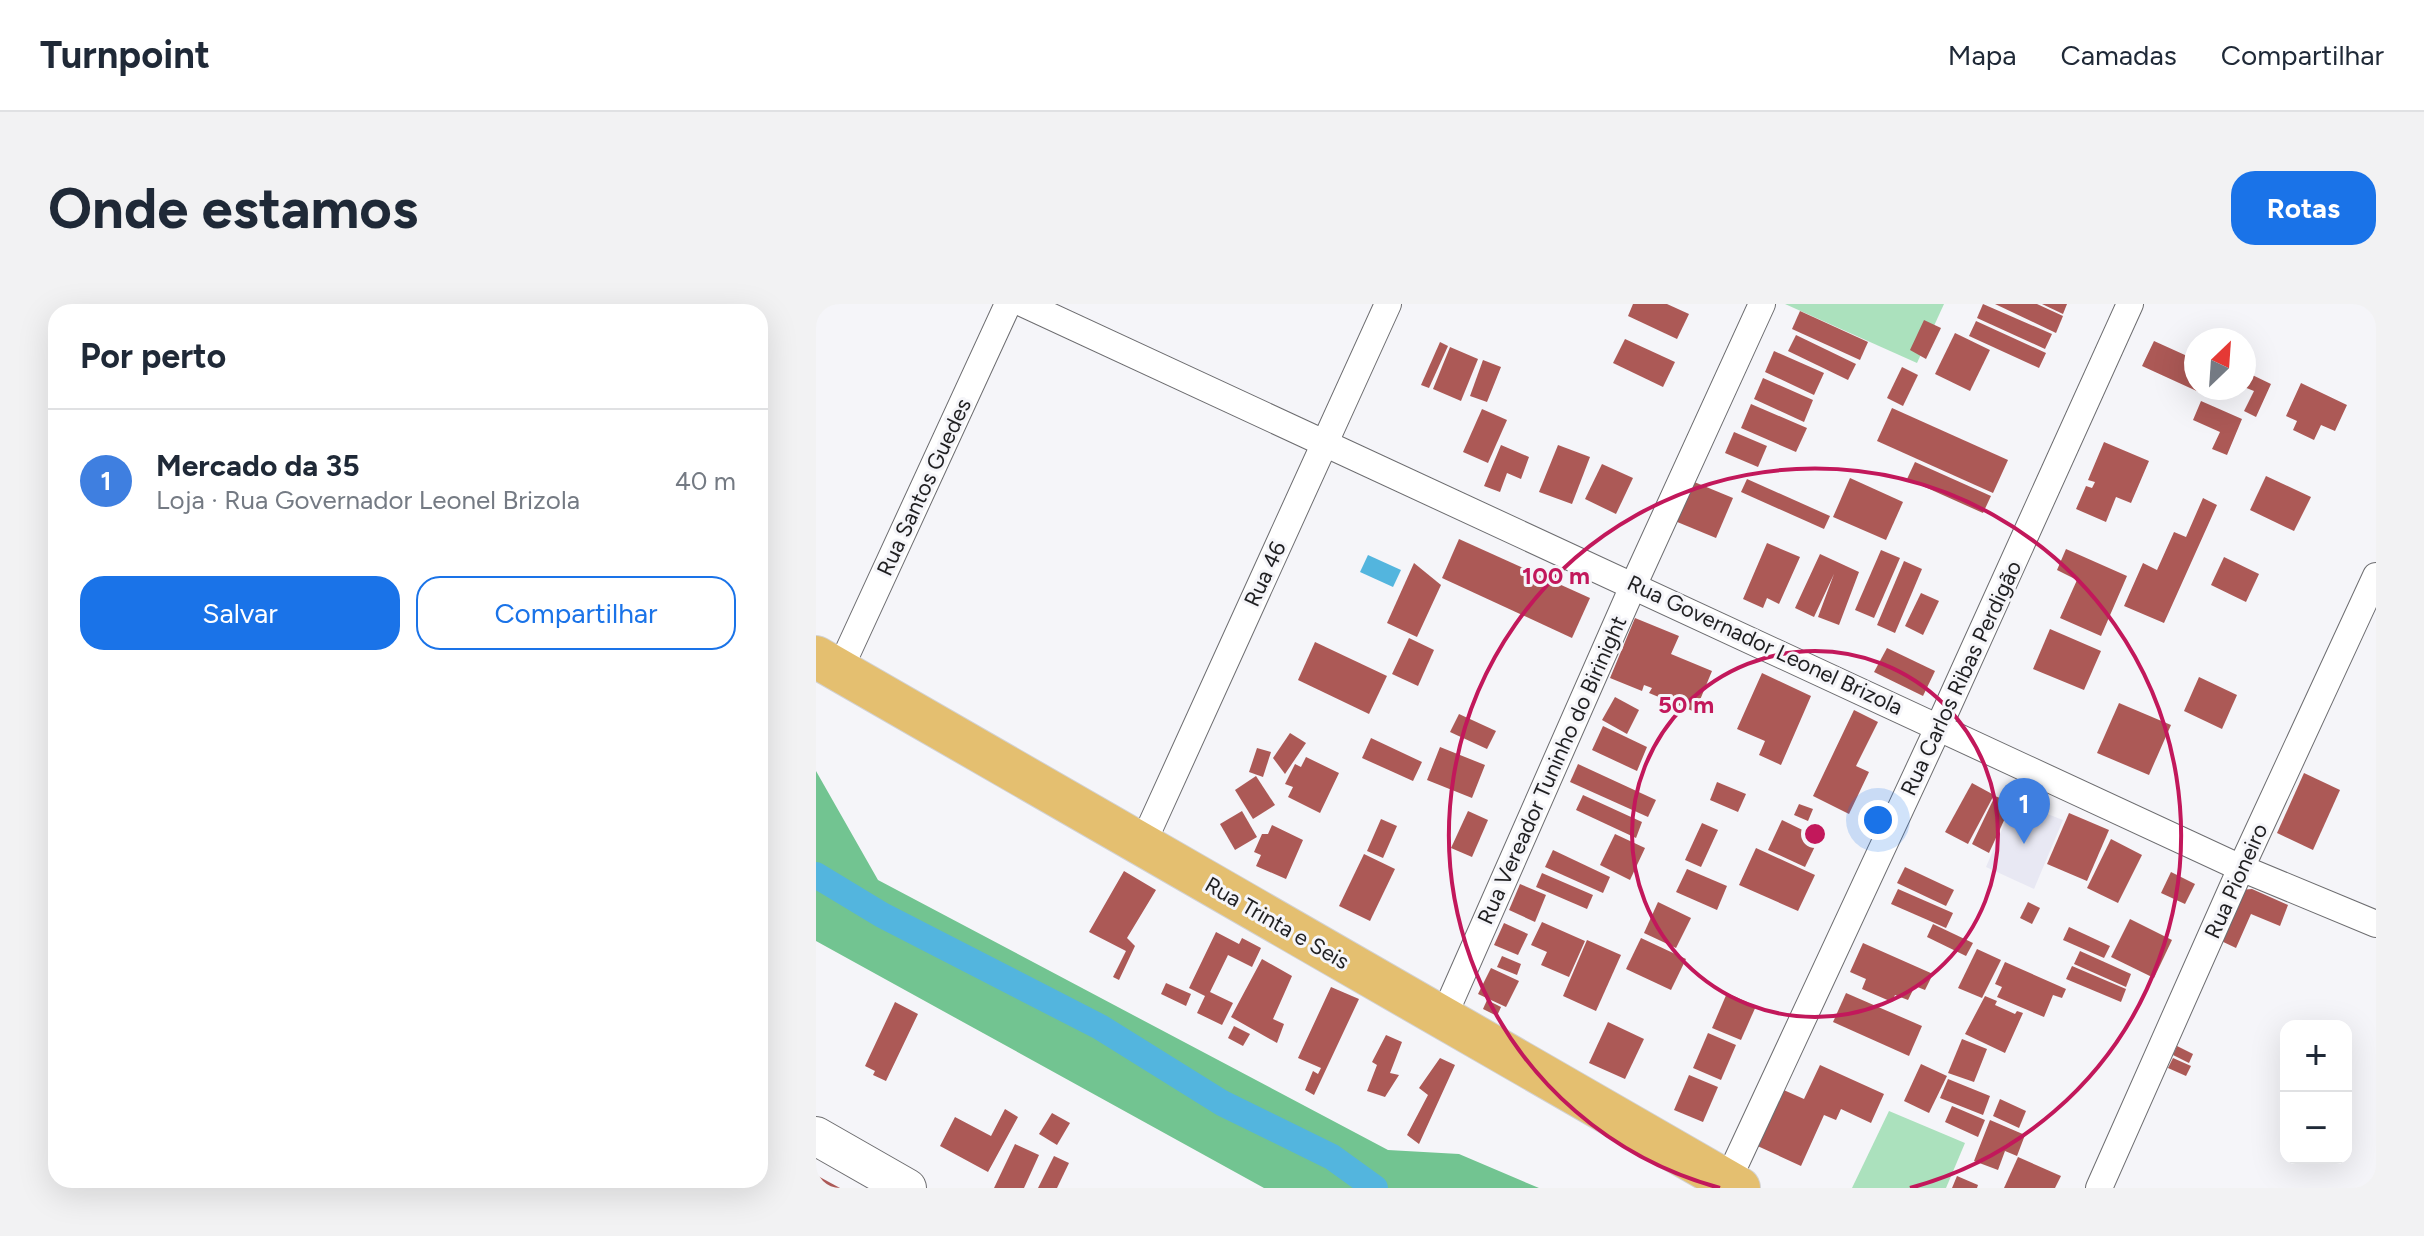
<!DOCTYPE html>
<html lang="pt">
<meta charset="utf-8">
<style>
:root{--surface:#fff;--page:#f2f2f3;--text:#1f2937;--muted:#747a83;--line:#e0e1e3;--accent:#1a73e8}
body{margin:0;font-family:Figtree,sans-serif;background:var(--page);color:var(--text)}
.controls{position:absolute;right:24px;bottom:24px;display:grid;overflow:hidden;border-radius:16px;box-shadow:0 8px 32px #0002}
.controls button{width:72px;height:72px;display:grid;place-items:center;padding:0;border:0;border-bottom:2px solid var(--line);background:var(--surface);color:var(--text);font:40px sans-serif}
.compass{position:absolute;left:1368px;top:24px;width:72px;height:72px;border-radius:50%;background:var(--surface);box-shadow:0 8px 32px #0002;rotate:25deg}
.you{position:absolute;left:1062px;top:516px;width:28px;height:28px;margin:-20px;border:6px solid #fff;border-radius:50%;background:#1a73e8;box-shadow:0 0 0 12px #1a73e833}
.badge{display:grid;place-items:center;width:52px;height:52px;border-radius:50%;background:var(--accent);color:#fff;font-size:26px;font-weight:700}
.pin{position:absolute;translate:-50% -66px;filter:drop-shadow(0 2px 4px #0008)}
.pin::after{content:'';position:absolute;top:42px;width:28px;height:24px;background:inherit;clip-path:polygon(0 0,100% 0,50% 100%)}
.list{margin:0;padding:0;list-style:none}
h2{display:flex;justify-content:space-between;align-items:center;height:104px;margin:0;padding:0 32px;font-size:34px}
h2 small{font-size:26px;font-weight:400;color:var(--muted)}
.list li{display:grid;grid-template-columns:52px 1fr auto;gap:24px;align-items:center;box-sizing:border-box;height:144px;padding:0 32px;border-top:2px solid var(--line)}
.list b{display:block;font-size:30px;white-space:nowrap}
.list p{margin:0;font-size:26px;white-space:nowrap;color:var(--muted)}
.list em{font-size:26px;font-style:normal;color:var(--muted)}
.actions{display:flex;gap:16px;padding:24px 32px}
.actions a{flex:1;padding:18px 0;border:2px solid var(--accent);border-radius:24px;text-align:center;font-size:28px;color:var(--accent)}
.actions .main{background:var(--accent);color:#fff}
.map{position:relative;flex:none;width:1560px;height:884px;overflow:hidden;border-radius:24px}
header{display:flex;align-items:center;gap:48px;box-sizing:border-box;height:112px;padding:0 40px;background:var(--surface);border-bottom:2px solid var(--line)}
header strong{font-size:38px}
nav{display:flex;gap:44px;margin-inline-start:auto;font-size:28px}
.intro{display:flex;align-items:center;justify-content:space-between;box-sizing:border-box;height:192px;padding:0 48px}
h1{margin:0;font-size:56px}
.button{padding:20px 36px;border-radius:24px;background:var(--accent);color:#fff;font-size:28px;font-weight:700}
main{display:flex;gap:48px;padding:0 48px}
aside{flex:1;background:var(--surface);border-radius:24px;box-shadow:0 8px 32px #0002}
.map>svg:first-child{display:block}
</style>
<header>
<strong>Turnpoint</strong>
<nav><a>Mapa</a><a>Camadas</a><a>Compartilhar</a></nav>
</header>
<div class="intro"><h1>Onde estamos</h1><a class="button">Rotas</a></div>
<main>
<aside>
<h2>Por perto<small></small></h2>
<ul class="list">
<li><span class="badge" style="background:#3f7fe0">1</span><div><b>Mercado da 35</b><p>Loja · Rua Governador Leonel Brizola</p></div><em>40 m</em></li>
</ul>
<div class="actions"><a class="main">Salvar</a><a>Compartilhar</a></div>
</aside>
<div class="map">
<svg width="1560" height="884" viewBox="0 0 1560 884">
<rect width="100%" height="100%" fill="#f5f5f9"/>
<path fill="#e8e8f3" d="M1198 497 1247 516 1218 585 1170 563Z"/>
<g fill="#abe1bd">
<path d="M969 0H1128L1101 59Z"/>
<path d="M1073 807 1149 839 1130 884H1036Z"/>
</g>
<path fill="#72c491" d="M0 467 62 576 572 846 643 850 723 884H448L0 637Z"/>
<path fill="#53b5de" d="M552 251 585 266 577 283 544 268Z"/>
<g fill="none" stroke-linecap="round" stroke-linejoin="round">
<path stroke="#53b5de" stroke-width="26" d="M0 571 66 611 284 723 406 799 516 853 559 884"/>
</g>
<g fill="#ac5956">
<path d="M817 0H851L873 10 861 35 812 12Z"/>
<path d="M1167 0 1236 30 1229 45 1161 14Z"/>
<path d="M1179 0H1221L1247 12 1240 29Z"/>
<path d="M1226 0H1251L1247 10Z"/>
<path d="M984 7 1052 38 1044 56 976 25Z"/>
<path d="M1108 16 1125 24 1110 55 1094 46Z"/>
<path d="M1160 17 1230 49 1223 64 1153 32Z"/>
<path d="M1139 29 1174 46 1154 87 1119 70Z"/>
<path d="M980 31 1040 60 1032 76 972 47Z"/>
<path d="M809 35 859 58 847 83 797 59Z"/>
<path d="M1338 37 1380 56V84H1387L1385 89 1326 62Z"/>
<path d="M624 38 632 42 613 84 605 81Z"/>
<path d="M634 43 662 55 645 97 617 85Z"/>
<path d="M958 47 1008 69 998 91 949 68Z"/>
<path d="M667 56 685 63 671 98 654 92Z"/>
<path d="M1086 63 1102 71 1087 102 1071 94Z"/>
<path d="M1428 67 1455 80 1440 113 1428 107 1438 87 1428 83Z"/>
<path d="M947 74 997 96 988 118 938 95Z"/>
<path d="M1485 79 1531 101 1519 127 1505 121 1498 136 1477 126 1481 117 1470 112Z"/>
<path d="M1385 97 1426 115 1411 151 1396 145 1404 128 1377 116Z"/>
<path d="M935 100 991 124 980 148 925 124Z"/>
<path d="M1076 104 1192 156 1177 189 1061 137Z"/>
<path d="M666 105 691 116 672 159 647 148Z"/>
<path d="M918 128 951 142 942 163 909 149Z"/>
<path d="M1288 138 1333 157 1315 199 1300 193 1290 218 1260 205 1270 182 1276 184 1279 178 1272 176Z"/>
<path d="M685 141 713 153 705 175 691 169 684 188 668 182Z"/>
<path d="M742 141 774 153 756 200 723 188Z"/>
<path d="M1099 158 1175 192 1167 209 1091 175Z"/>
<path d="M786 160 817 174 800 210 769 195Z"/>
<path d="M1450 172 1495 193 1478 227 1434 206Z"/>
<path d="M1034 174 1087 198 1070 236 1017 213Z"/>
<path d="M871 175 917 194 900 234 854 215Z"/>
<path d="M931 175 1014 212 1008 225 925 188Z"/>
<path d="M1387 194 1401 201 1348 319 1308 302 1327 259 1341 266 1358 228 1370 233Z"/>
<path d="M643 235 774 294 756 334 626 274Z"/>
<path d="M951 239 984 253 963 300 951 294 947 304 927 295Z"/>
<path d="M1250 245 1311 272 1285 332 1244 314 1261 276 1241 266Z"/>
<path d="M1065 246 1084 254 1058 314 1039 306Z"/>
<path d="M1004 250 1043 268 1023 321 1002 313 1018 270 998 313 979 304Z"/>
<path d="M1408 253 1443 270 1430 298 1395 281Z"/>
<path d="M1088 257 1106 265 1079 329 1061 321Z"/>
<path d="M598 259 625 281 601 333 571 319Z"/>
<path d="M1105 289 1123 297 1107 331 1089 322Z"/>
<path d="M819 314 863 332 855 350 896 367 879 408 833 389 836 384 828 381 826 387 794 374Z"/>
<path d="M1234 325 1285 347 1268 386 1217 365Z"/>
<path d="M593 334 618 346 602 382 576 370Z"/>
<path d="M499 338 571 372 553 410 482 376Z"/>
<path d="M1071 344 1119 367 1107 392 1058 368Z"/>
<path d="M946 369 995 392 965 461 943 451 949 437 921 425Z"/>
<path d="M1383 373 1421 391 1406 425 1368 407Z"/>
<path d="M799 393 823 406 811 430 786 416Z"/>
<path d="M1303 399 1355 421 1333 471 1281 449Z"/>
<path d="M1038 406 1062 418 1040 462 1053 468 1033 510 997 492Z"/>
<path d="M643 410 680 427 671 445 634 428Z"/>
<path d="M787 422 831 443 821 467 776 446Z"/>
<path d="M474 429 490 439 469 470 457 454Z"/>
<path d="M555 434 606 458 597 477 546 454Z"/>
<path d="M624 443 669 461 656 494 611 476Z"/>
<path d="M441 444 455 448 447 473 433 468Z"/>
<path d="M490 453 523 469 504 509 472 493 477 483 469 480 479 460 485 463Z"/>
<path d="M762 460 840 496 832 513 754 478Z"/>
<path d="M1488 469 1524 486 1497 546 1461 529Z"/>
<path d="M440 472 459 501 437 515 419 486Z"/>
<path d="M901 478 930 490 922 508 894 496Z"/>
<path d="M1156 479 1178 491 1152 540 1129 528Z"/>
<path d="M767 491 826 518 820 534 760 506Z"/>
<path d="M1179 492 1196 499 1173 549 1156 540Z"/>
<path d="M983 500 997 505 992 517 978 511Z"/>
<path d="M426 507 441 533 419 546 404 520Z"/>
<path d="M652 507 672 516 656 553 635 544Z"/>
<path d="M1253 509 1293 526 1271 577 1231 560Z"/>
<path d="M565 515 581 522 567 554 551 547Z"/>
<path d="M966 516 1003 534 989 563 952 546Z"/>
<path d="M886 519 902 526 885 563 869 556Z"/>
<path d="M456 521 487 536 470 575 440 562 445 551 438 548 446 530H452Z"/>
<path d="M799 530 829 544 814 576 784 561Z"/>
<path d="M1295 535 1326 551 1302 599 1271 584Z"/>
<path d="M940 544 999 571 982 607 923 581Z"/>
<path d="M737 546 794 573 787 589 729 563Z"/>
<path d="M548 550 579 565 554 617 523 602Z"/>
<path d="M1089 563 1138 586 1130 602 1081 579Z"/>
<path d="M871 565 911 582 901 606 860 588Z"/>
<path d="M308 567 340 586 311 634 319 642 303 676 297 673 310 647 273 628Z"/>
<path d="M1355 568 1379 580 1369 600 1345 589Z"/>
<path d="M726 569 777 591 771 605 720 583Z"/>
<path d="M704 580 730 591 719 618 693 606Z"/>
<path d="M1082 585 1137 609 1130 624 1075 600Z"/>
<path d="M1436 585 1472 601 1464 622 1435 610 1420 644 1401 635 1423 586Z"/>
<path d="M842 598 875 614 860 644 828 629Z"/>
<path d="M1212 598 1224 604 1216 620 1204 614Z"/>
<path d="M1314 615 1356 636 1338 674 1295 653Z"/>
<path d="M726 618 769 637 753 673 725 661 731 648 715 641Z"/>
<path d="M688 619 712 630 702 651 678 641Z"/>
<path d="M1117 620 1157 639 1150 652 1111 633Z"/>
<path d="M1253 623 1294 642 1288 654 1247 636Z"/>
<path d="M400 628 423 640 426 634 445 644 436 663 412 651 394 688 417 699 406 721 381 709 389 692 373 684Z"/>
<path d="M825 634 870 655 855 686 810 665Z"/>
<path d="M771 636 805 651 780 707 747 692Z"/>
<path d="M1047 639 1117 670 1109 686 1099 682 1092 696 1079 691 1076 698 1046 685 1050 675 1034 668Z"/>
<path d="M1161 645 1185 656 1166 694 1142 684Z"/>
<path d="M1264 647 1315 670 1310 683 1258 660Z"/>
<path d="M686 652 705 660 701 671 681 663Z"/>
<path d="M446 655 476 672 457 715 468 720 461 739 415 713Z"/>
<path d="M1189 658 1250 685 1246 694 1237 691 1228 713 1181 693 1186 683 1179 680Z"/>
<path d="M1256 662 1310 685 1305 698 1250 675Z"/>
<path d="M675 664 703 677 690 703 662 690Z"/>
<path d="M350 679 375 690 370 702 345 690Z"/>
<path d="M515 683 543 695 498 791 489 786 497 767 502 770 505 764 482 754Z"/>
<path d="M911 689 940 702 925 736 896 724Z"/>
<path d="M1030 689 1106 722 1093 752 1017 718Z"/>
<path d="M1169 692 1181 697 1179 701 1199 710 1201 707 1207 709 1189 749 1149 730Z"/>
<path d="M671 696 685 703 681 712 667 705Z"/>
<path d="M79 698 102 710 70 777 57 771 59 767 49 762Z"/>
<path d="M792 718 828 735 809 775 773 759Z"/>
<path d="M418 722 434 730 427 742 412 734Z"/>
<path d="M892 729 920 741 905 776 877 764Z"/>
<path d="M570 731 586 738 574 769 583 771 569 793 551 787 561 761 556 758Z"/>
<path d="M1146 735 1171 745 1158 778 1132 769Z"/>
<path d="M1361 742 1377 750 1373 759 1357 751Z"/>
<path d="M624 754 639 761 603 840 591 831 612 791 603 784Z"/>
<path d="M1357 754 1375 762 1370 772 1352 764Z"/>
<path d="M1105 760 1131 772 1113 809 1088 797Z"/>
<path d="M1004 761 1068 790 1055 819 1025 805 1020 816 1008 811 985 862 935 839 961 783 988 795Z"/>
<path d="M873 771 902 783 887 818 858 806Z"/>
<path d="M1132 775 1174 792 1167 811 1124 794Z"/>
<path d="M1184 795 1210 807 1203 824 1177 812Z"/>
<path d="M1136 802 1169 816 1162 833 1129 818Z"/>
<path d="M189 805 202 813 172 868 124 842 139 813 175 832Z"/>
<path d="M236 809 254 819 241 841 223 830Z"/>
<path d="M1174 816 1209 831 1201 852 1189 847 1182 866 1158 857Z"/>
<path d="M199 840 223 851 208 884H178Z"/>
<path d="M238 852 253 859 241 884H222Z"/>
<path d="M1202 853 1245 872 1239 884H1188Z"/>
<path d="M0 871 24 884H0Z"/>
<path d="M1141 872 1162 881 1161 884H1136Z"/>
</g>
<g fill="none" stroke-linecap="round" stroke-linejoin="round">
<g stroke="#6d6d70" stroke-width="28">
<g id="street">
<path d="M208 0 1425 564 1560 620"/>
<path d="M23 367 192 0"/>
<path d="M326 541 572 0"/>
<path d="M627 714 818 280 946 0"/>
<path d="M911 878 1123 422 1314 0"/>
<path d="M1283 884 1425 564 1560 272"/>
</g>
</g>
<g stroke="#6d6d70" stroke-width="40">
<path id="secondary" d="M0 832 91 884"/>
</g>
<g stroke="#d2d2d3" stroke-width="44">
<path id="primary" d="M0 353 923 884"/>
</g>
<use href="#street" stroke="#fff" stroke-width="26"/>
<use href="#secondary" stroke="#fff" stroke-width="38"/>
<use href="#primary" stroke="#e4bf70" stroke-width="42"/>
</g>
<g fill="none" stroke="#c2185b" stroke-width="4">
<circle cx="999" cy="530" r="183"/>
<path d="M904 884A366 366 0 1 1 1094 884"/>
</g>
<g text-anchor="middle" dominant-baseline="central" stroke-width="6" stroke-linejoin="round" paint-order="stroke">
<g font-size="22" fill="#1f1f21" stroke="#f5f5f9">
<text transform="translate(108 183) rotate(-65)">Rua Santos Guedes</text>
<text transform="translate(449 270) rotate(-65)">Rua 46</text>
<text transform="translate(949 341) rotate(25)">Rua Governador Leonel Brizola</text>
<text transform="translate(1145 374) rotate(-65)">Rua Carlos Ribas Perdigão</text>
<text transform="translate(736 466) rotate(-66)">Rua Vereador Tuninho do Birinight</text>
<text transform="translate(1420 577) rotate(-66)">Rua Pioneiro</text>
<text transform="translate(461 619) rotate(30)">Rua Trinta e Seis</text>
</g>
</g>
<circle cx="999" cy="530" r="12" fill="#c2185b" stroke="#f5f5f9" stroke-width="4"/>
<g font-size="24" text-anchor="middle" font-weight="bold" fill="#c2185b" stroke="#f5f5f9" stroke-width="6" stroke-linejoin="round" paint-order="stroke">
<text x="740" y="280">100 m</text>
<text x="870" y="409">50 m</text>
</g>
</svg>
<div class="controls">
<button>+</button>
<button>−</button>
</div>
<svg class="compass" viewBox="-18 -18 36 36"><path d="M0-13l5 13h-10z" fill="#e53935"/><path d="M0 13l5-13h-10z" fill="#747a83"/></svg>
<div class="you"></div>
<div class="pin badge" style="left:1208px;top:540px;background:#3f7fe0">1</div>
</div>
</main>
